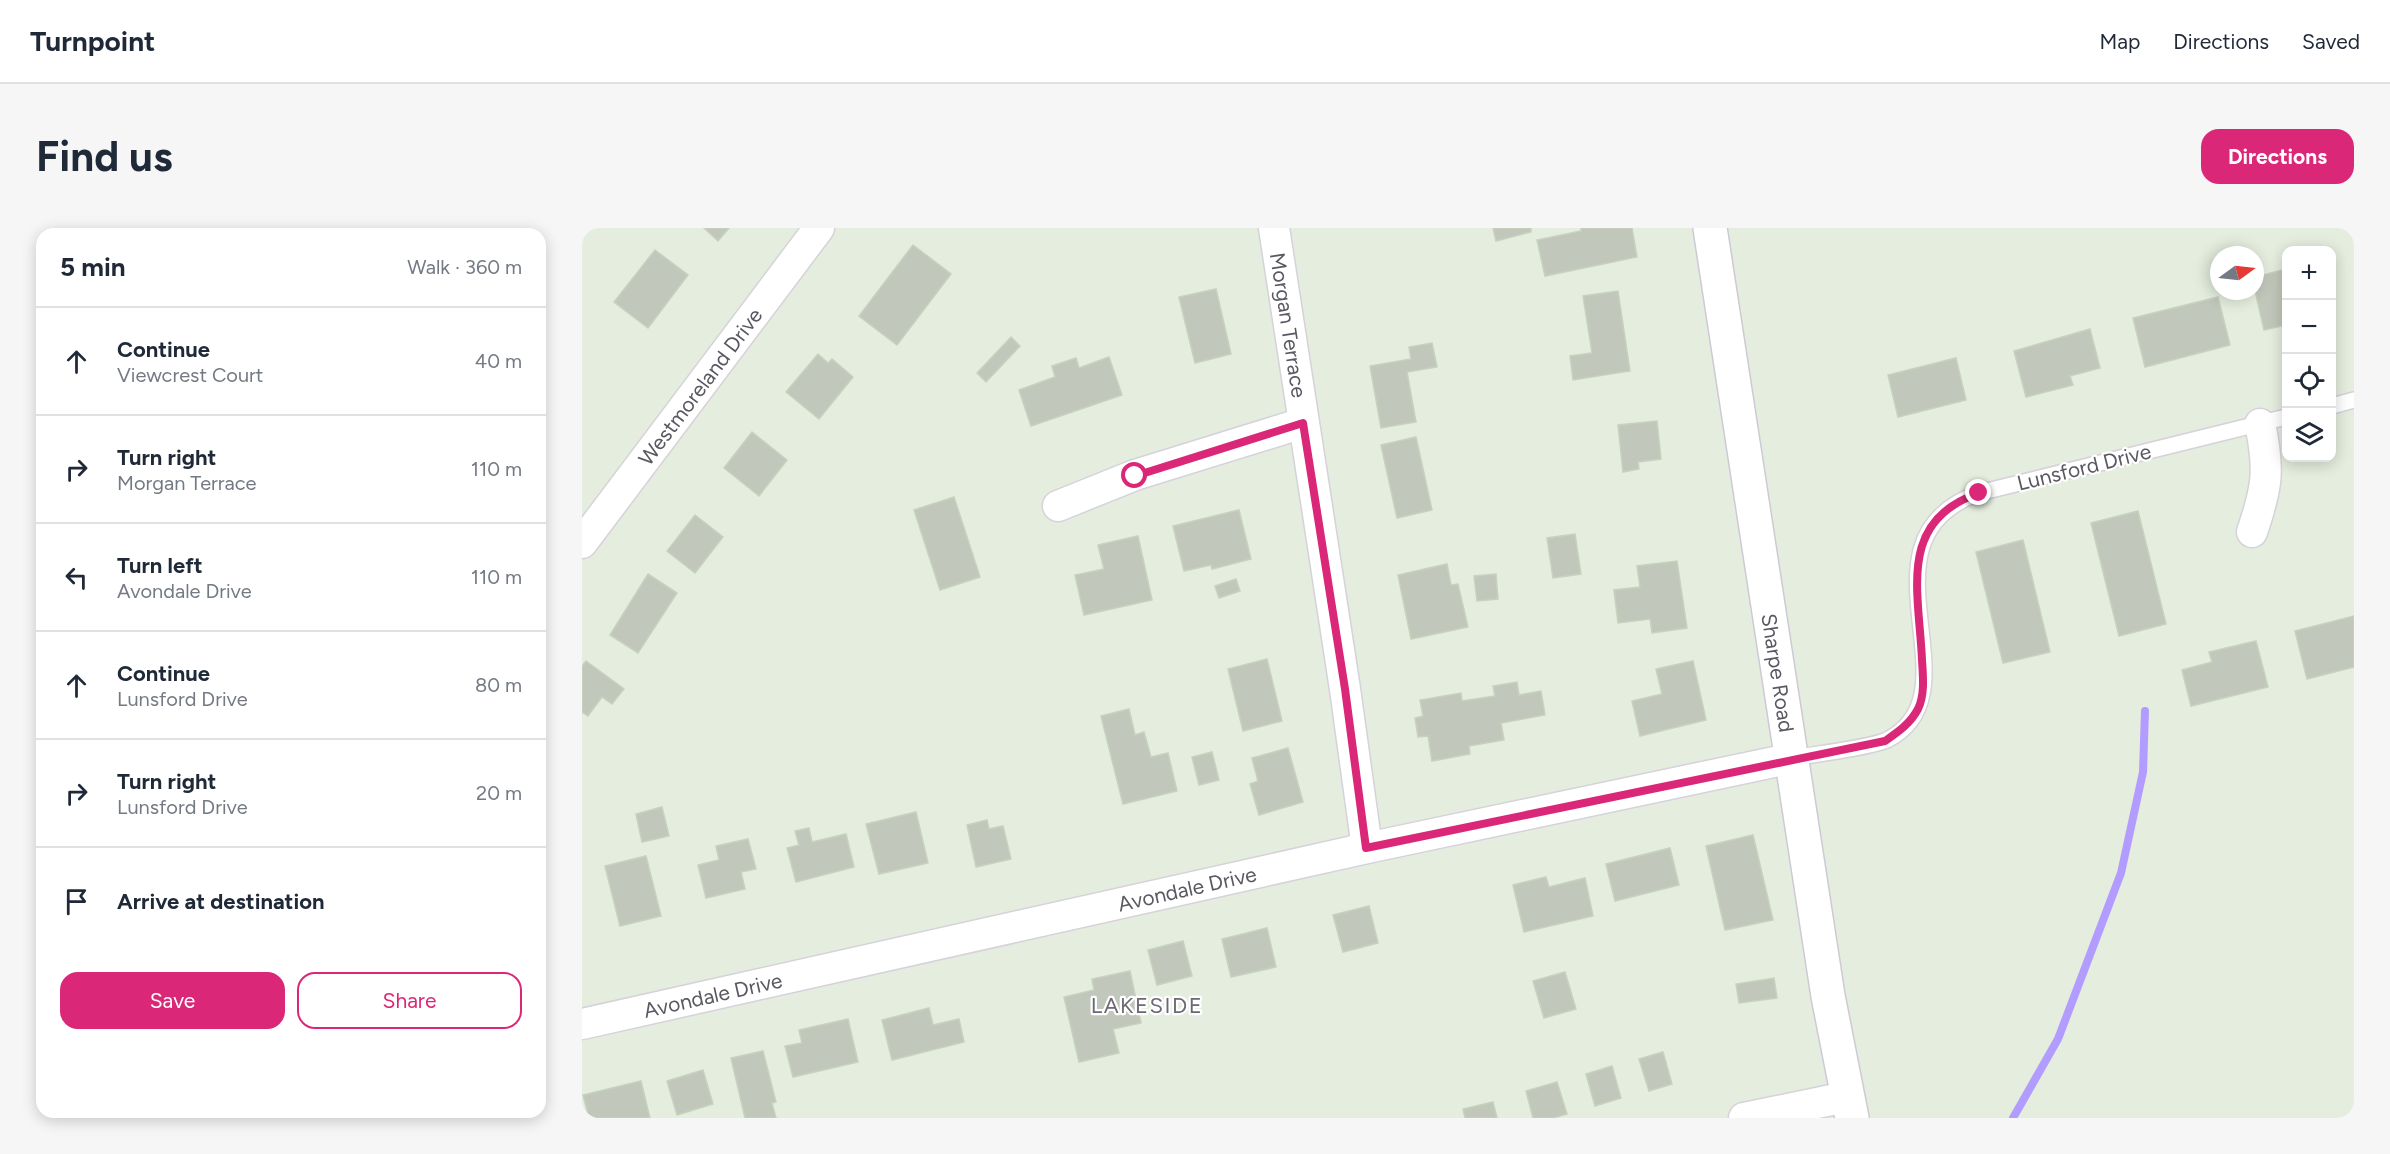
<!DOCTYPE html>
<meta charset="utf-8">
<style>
:root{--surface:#fff;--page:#f6f6f7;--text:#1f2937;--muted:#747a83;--line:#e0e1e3;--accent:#db2777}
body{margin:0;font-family:Figtree,sans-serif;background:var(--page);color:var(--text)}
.controls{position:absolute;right:18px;top:18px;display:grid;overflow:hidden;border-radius:12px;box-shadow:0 3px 15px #0003}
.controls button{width:54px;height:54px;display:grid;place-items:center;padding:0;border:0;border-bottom:2px solid var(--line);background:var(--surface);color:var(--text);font:30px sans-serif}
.compass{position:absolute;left:1628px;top:18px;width:54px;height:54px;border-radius:50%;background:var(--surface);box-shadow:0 3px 15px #0003;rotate:75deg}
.stop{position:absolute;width:18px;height:18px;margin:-14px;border:4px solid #db2777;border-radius:50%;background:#fff}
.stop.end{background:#db2777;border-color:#fff;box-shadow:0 2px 6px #0008}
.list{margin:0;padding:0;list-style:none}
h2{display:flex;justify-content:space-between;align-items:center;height:78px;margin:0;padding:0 24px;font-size:26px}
h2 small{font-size:20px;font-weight:400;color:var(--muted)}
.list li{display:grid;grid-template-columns:39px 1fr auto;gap:18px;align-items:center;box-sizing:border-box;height:108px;padding:0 24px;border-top:2px solid var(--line)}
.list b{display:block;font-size:22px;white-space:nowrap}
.list p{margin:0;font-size:20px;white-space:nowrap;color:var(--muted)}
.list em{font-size:20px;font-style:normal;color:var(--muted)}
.actions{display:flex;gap:12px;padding:18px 24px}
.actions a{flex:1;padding:14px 0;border:2px solid var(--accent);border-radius:18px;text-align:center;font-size:21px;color:var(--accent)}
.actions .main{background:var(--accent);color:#fff}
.icon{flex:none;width:33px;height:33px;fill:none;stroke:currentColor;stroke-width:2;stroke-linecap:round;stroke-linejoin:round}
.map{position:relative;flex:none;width:1772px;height:890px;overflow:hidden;border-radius:18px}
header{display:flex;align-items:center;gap:36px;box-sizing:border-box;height:84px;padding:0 30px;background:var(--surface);border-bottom:2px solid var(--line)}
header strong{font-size:28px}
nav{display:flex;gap:33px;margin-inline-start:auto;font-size:21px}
.intro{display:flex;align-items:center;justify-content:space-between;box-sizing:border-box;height:144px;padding:0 36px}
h1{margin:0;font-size:42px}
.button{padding:15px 27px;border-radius:18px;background:var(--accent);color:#fff;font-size:21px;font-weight:700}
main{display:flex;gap:36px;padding:0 36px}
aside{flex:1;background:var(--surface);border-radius:18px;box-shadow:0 3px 15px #0003}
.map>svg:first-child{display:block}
</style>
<header>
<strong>Turnpoint</strong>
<nav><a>Map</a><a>Directions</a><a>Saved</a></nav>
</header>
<div class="intro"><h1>Find us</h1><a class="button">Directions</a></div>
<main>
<aside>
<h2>5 min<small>Walk · 360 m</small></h2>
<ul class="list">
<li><svg class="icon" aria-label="ahead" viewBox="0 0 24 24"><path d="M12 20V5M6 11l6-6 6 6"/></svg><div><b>Continue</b><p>Viewcrest Court</p></div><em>40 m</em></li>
<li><svg class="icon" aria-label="right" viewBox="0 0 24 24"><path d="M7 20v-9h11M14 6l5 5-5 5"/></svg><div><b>Turn right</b><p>Morgan Terrace</p></div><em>110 m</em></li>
<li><svg class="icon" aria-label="left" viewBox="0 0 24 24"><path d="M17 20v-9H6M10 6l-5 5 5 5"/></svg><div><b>Turn left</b><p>Avondale Drive</p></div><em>110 m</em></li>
<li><svg class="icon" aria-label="ahead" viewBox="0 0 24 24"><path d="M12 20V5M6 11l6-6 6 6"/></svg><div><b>Continue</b><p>Lunsford Drive</p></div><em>80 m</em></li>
<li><svg class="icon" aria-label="right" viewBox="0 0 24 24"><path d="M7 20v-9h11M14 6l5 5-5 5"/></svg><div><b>Turn right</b><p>Lunsford Drive</p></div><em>20 m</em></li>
<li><svg class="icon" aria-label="arrive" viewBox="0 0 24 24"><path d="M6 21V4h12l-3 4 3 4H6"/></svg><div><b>Arrive at destination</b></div></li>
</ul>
<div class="actions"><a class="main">Save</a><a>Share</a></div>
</aside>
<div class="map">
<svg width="1772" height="890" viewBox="0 0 1772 890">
<rect width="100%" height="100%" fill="#e4edde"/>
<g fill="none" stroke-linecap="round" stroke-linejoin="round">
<path stroke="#b39cff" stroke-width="8" d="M1431 890 1476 811 1539 645 1561 544 1563 483"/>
</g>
<g fill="#c2c7bb" stroke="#c7d2bc" stroke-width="1.5">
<path d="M122 0H147L136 13Z"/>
<path d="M911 0H949V4L914 13Z"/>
<path d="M999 0H1050L1055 29 963 48 955 12 999 3Z"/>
<path d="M331 17 369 46 315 117 277 88Z"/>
<path d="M73 22 106 47 66 100 32 74Z"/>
<path d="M1704 41V97L1682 102 1673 63V49Z"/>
<path d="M634 61 649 126 613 135 597 69Z"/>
<path d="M1036 63 1048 143 991 152 988 128 1010 125 1001 68Z"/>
<path d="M1636 69 1648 117 1563 139 1551 90Z"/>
<path d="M1508 101 1518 140 1488 148 1491 157 1444 169 1432 123Z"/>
<path d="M429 109 438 118 404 154 395 145Z"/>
<path d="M850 115 855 139 825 144 834 194 799 200 788 138 829 131 827 119Z"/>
<path d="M236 126 246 135 250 131 271 149 237 191 204 164Z"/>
<path d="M527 129 540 167 449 198 437 162 473 149 470 138 494 130 497 140Z"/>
<path d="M1374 130 1384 172 1316 189 1306 147Z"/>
<path d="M1075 193 1079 231 1056 234 1057 241 1041 244 1036 197Z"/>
<path d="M170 204 205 232 177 268 142 240Z"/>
<path d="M834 209 850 282 815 290 799 217Z"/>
<path d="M372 269 398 349 358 362 332 282Z"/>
<path d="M657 282 669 331 630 341 629 337 602 343 591 298Z"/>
<path d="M1556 283 1584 396 1537 408 1509 295Z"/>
<path d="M113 287 141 309 113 345 85 323Z"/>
<path d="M993 306 999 346 971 350 965 310Z"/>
<path d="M556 308 570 372 502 387 493 347 522 341 516 317Z"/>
<path d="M1441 312 1468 424 1421 435 1394 324Z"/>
<path d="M1095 333 1105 400 1070 405 1068 391 1036 395 1032 362 1058 359 1055 338Z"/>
<path d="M865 336 869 357 876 356 886 399 829 411 816 347Z"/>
<path d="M66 346 95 365 56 425 28 407Z"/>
<path d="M914 346 916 371 895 373 892 348Z"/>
<path d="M654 351 658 363 637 370 633 358Z"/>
<path d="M1772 388V439L1725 451 1713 403Z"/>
<path d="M1674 413 1686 459 1609 478 1600 442 1630 434 1627 424Z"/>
<path d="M685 431 700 493 661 503 646 441Z"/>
<path d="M4 433 42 461 30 476 20 469 6 488 0 484V438Z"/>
<path d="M1111 433 1124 492 1058 508 1050 473 1080 466 1074 441Z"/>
<path d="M935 454 937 467 959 463 963 487 919 495 922 512 887 518 888 526 850 533 846 508 836 509 833 490 841 488 838 472 879 465 880 473 913 468 911 458Z"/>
<path d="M547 481 553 507 562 504 569 529 586 525 595 563 541 576 519 488Z"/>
<path d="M706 520 721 574 677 587 668 556 676 553 670 530Z"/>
<path d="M630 524 637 552 617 557 610 529Z"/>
<path d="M80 579 87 608 60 614 54 586Z"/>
<path d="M334 584 346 635 297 646 284 596Z"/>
<path d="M405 592 407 601 421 598 429 631 394 639 385 597Z"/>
<path d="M227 600 230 614 264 606 272 639 214 654 205 620 217 617 213 603Z"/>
<path d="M1171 607 1191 692 1143 702 1124 618Z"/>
<path d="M166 611 174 641 159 644 163 661 124 670 116 637 137 632 134 618Z"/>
<path d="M1088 620 1097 657 1033 673 1024 636Z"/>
<path d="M64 628 79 688 38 698 23 638Z"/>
<path d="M964 649 967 659 1003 650 1011 688 942 704 931 657Z"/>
<path d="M787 678 796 715 761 724 751 687Z"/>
<path d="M685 700 694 739 649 749 640 711Z"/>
<path d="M601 713 610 748 575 757 566 722Z"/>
<path d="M548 743 559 795 531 801 537 825 497 834 482 769 512 762 510 751Z"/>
<path d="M983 744 994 781 962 790 951 753Z"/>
<path d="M1192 750 1195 770 1157 775 1154 756Z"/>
<path d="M347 780 351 797 377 791 382 814 310 832 300 792Z"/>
<path d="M266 791 276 834 211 849 203 818 220 815 217 802Z"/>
<path d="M181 823 194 874 190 875 194 890H163L149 830Z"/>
<path d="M1081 824 1090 856 1067 863 1057 831Z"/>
<path d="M1030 838 1039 870 1013 878 1004 846Z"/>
<path d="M121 842 131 876 95 887 85 853Z"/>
<path d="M59 853 68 890H7L1 867Z"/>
<path d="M975 854 985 886 971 890H951L944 863Z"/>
<path d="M911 874 915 890H883L881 881Z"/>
</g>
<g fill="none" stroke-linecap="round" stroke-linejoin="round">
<g stroke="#d6d2da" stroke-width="18">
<g id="lane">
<path d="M1750 178 1772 172"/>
<path d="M1211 530C1233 526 1287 520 1305 512 1400 465 1266 311 1397 265L1704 189"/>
</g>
</g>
<g stroke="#d6d2da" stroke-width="33">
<g id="street">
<path id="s1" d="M692 0 763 461 785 620"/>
<path d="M476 278 553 247 721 195"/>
<path d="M1670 304C1685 260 1688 242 1678 196"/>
<path id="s2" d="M0 315 237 0"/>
<path id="s3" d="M0 796 785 620 1211 530"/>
<path d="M1162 890 1264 869"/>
</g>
</g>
<g stroke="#cecad5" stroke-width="36">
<g id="secondary">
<path id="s4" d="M1128 0 1246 768 1270 890"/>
</g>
</g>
<use href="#lane" stroke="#fff" stroke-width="15"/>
<use href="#street" stroke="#fff" stroke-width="30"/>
<use href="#secondary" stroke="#fff" stroke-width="33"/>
</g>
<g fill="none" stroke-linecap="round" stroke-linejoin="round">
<path stroke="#db2777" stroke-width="8" d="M553 248 721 195 763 461 784 620 1303 513C1316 504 1328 496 1336 481 1343 467 1341 448 1340 432 1337 363 1315 293 1397 265"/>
</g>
<g text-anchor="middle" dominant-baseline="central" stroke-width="4.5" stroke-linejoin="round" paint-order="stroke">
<g font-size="21" fill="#5b5861" stroke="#fff">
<text stroke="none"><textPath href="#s1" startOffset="98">Morgan Terrace</textPath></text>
<text stroke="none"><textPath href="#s2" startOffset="196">Westmoreland Drive</textPath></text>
<text transform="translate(1502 239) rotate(-14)">Lunsford Drive</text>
<text stroke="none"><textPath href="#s4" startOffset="450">Sharpe Road</textPath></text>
<text stroke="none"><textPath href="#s3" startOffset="620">Avondale Drive</textPath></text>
<text stroke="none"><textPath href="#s3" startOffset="134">Avondale Drive</textPath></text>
</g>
<g font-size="22" letter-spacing="1.5" fill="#6c6974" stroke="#fff">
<text x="565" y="777">LAKESIDE</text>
</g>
</g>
</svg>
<div class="controls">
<button>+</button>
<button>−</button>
<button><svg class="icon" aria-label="locate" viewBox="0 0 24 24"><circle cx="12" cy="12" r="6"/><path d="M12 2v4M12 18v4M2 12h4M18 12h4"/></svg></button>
<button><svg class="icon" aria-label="layers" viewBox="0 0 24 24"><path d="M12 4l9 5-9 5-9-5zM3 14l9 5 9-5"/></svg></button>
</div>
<svg class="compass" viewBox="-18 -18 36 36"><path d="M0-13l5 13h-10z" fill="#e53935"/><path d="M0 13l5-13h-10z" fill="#747a83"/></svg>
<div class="stop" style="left:553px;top:248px"></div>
<div class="stop end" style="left:1397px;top:265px"></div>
</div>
</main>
